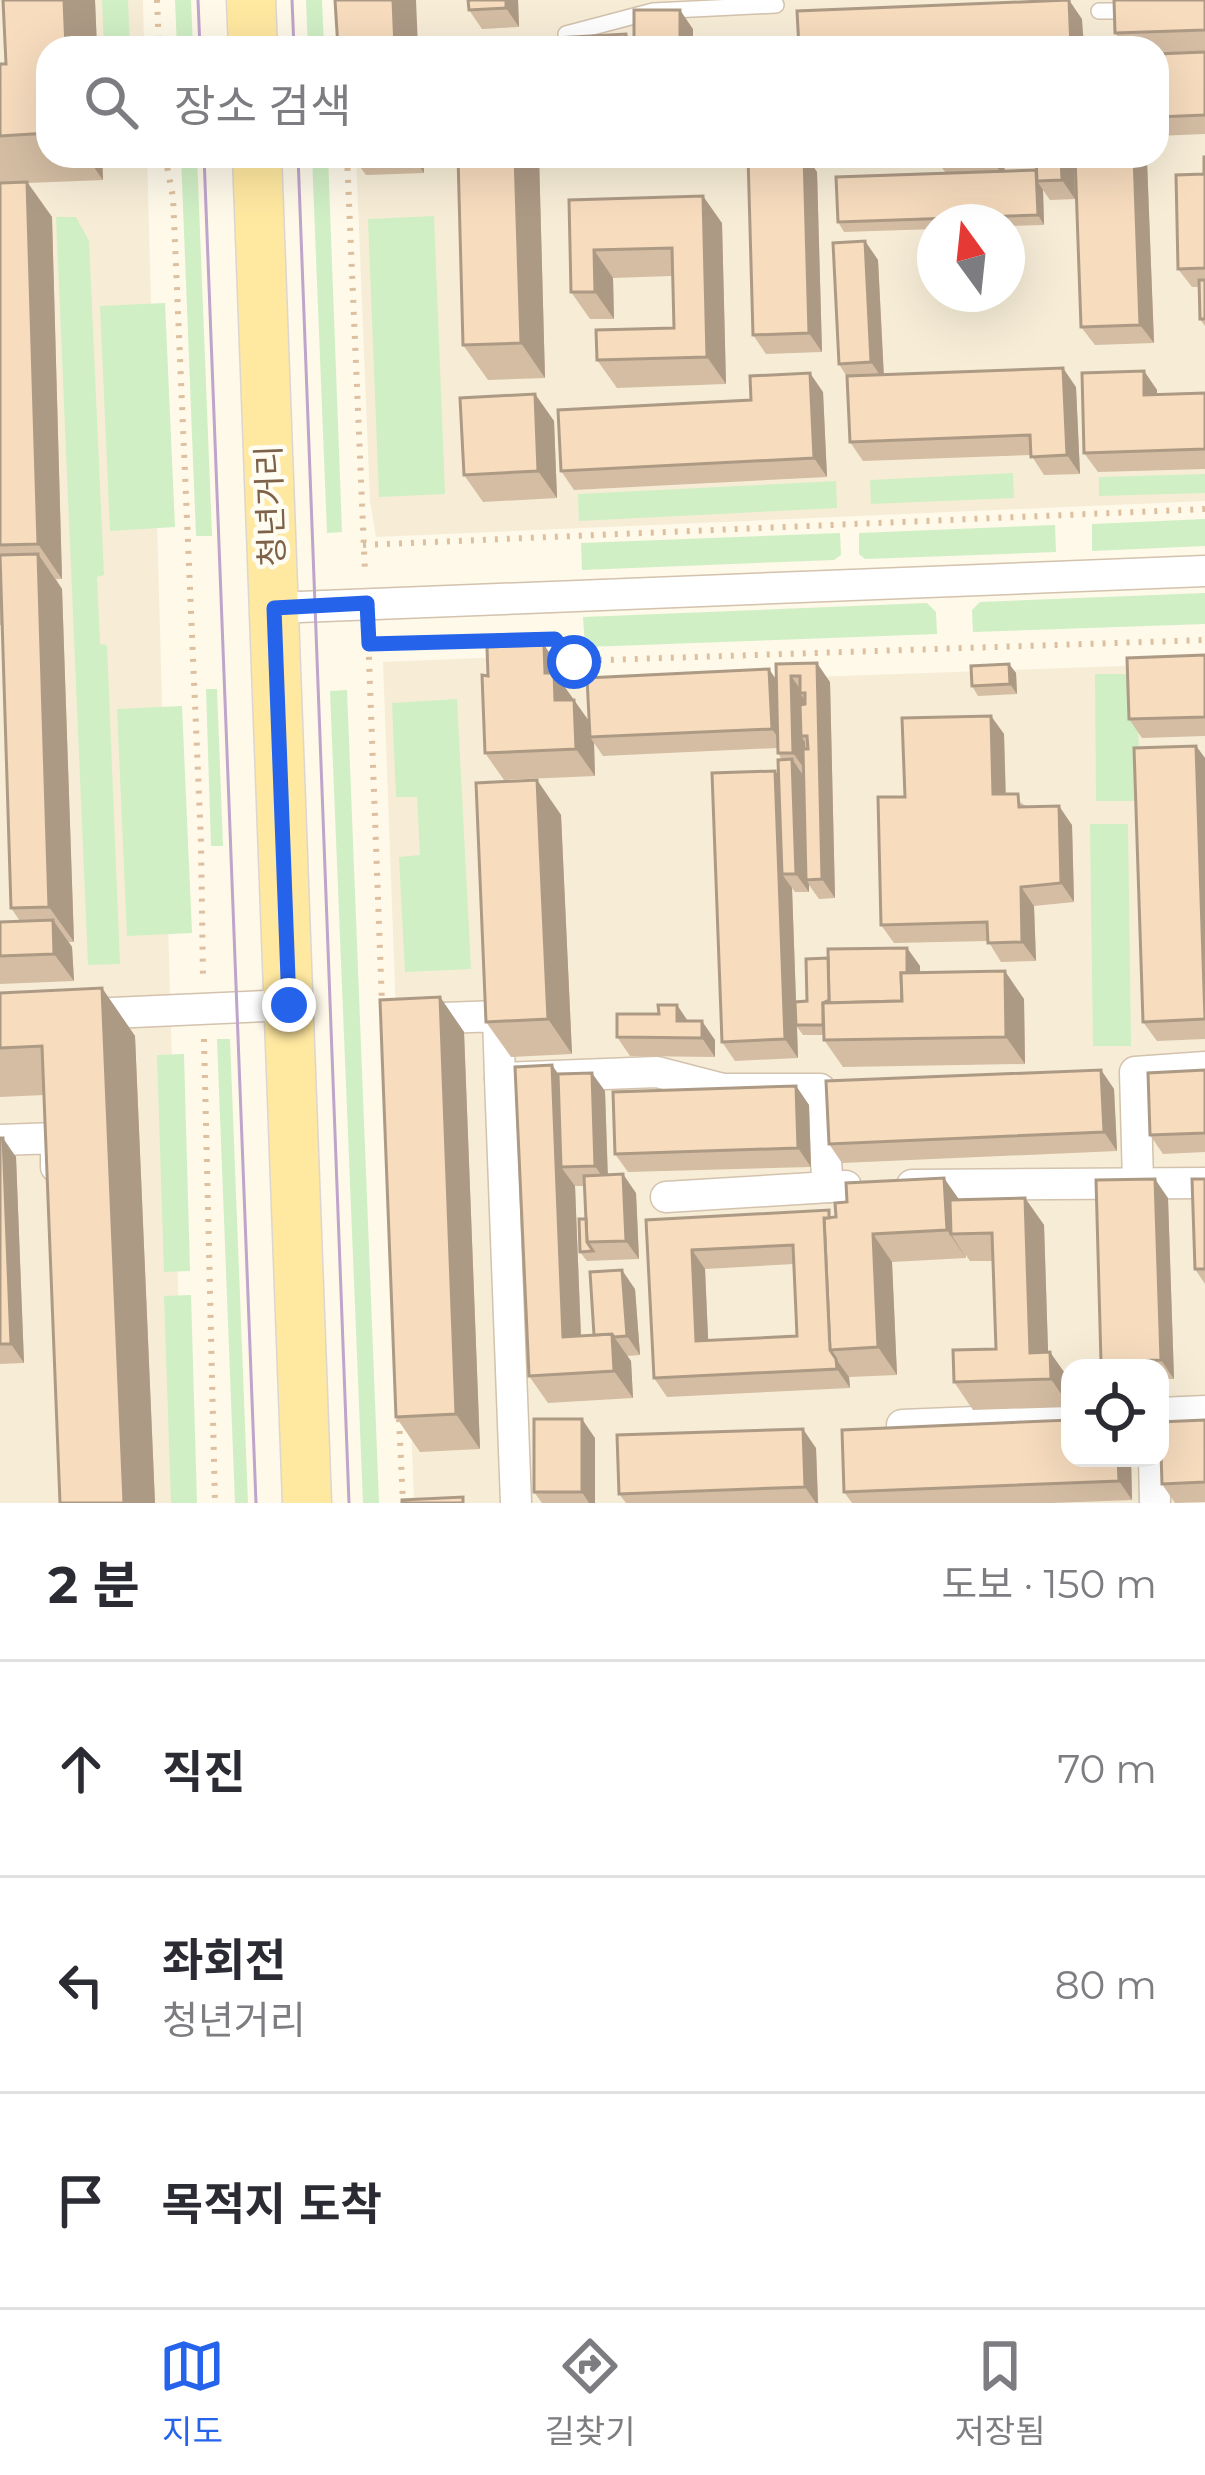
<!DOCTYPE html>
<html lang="ko">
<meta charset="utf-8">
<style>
:root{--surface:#fff;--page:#f7f7f7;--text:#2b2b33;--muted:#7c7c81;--line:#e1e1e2;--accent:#2563eb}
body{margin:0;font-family:Montserrat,"Noto Sans KR",sans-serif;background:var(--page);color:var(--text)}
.controls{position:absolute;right:36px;bottom:36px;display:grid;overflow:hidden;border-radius:24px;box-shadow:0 12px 48px #0002}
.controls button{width:108px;height:108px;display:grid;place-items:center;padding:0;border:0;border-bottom:3px solid var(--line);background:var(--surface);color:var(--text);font:60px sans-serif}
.compass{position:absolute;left:917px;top:204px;width:108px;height:108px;border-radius:50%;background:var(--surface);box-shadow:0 12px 48px #0002;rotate:345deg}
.stop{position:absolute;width:36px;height:36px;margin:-27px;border:9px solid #2563eb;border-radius:50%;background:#fff}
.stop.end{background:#2563eb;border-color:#fff;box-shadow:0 3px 12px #0008}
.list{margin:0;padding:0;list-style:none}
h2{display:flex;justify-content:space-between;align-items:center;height:156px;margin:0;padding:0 48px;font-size:51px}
h2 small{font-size:39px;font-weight:400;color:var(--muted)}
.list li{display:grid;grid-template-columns:78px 1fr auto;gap:36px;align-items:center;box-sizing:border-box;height:216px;padding:0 48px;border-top:3px solid var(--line)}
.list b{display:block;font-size:45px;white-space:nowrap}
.list p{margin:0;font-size:39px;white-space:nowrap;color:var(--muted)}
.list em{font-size:39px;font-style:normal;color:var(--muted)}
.icon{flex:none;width:66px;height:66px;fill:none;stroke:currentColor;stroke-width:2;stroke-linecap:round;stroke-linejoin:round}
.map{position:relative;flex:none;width:1205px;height:1503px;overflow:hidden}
.search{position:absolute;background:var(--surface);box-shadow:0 12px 48px #0002;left:36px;right:36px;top:36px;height:132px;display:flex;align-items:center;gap:30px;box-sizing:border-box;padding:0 42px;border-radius:36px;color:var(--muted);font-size:45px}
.sheet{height:804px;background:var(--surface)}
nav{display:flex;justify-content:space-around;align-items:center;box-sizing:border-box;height:168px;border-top:3px solid var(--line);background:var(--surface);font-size:33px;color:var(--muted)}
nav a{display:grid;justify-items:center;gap:6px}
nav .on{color:var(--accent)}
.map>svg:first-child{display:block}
</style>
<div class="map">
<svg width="1205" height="1503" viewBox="0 0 1205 1503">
<rect width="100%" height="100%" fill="#fef9e9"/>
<g fill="#f7edd7" fill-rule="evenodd">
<path d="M0 0H143L144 48H48V156H147L184 1503H0Z"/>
<path d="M350 0H1205V501L376 537 370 501 356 156H1157V48H352ZM935 222H1007V294H935Z"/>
<path d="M553 655 589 685 1205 663V1503H414L383 662ZM1070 1368H1160V1458H1070Z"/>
</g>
<g fill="#d0efc5">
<path d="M102 0H128L130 48H104Z"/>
<path d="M175 0H191L193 48H177Z"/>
<path d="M306 0H322L324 48H308Z"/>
<path d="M181 156H197L212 536H196Z"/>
<path d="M312 156H328L342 532 327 533Z"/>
<path d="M434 216 445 494 379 497 368 219Z"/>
<path d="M56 217H76L89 241 104 575 97 577 100 644 107 645 120 964 88 965Z"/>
<path d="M165 303 175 527 110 531 100 306Z"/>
<path d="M1013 473 1014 498 871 504 870 480Z"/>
<path d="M1205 474V493L1099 496V477Z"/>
<path d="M836 481 837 508 579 521 578 494Z"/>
<path d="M1205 519V546L1092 551V524Z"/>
<path d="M1055 525 1056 552 865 559 859 554V533Z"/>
<path d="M840 533 841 555 834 560 582 570 581 543Z"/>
<path d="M1205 593V624L973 632 972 610 980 602Z"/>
<path d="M927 603 936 612 937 634 585 647 583 617Z"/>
<path d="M1095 674H1137L1140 801H1096Z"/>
<path d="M206 689H217L223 846H211Z"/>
<path d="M347 690 379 1503H363L330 691Z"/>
<path d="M457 699 471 969 405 972 399 857 420 855 417 797H396L392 703Z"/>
<path d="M182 706 192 933 127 936 117 709Z"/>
<path d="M1090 824H1128L1131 1046H1093Z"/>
<path d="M217 1039H230L248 1503H235Z"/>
<path d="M184 1054 190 1271 164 1272 157 1055Z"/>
<path d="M191 1295 197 1503H171L164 1296Z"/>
</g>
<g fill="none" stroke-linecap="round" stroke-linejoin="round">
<g stroke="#d3c2ad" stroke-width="18">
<g id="service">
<path d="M1099 11H1130"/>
<path d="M566 34 653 11 776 5"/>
</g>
</g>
<g stroke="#d3c2ad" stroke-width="33">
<g id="minor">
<path d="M274 608 1205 571"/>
<path d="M0 1018 289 1005"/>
<path d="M417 1019 498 1016 500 1078 657 1072 723 1089H820L828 1187"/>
<path d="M500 1078 516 1503"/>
<path d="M0 1140 56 1138V1167"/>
<path d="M1138 1182 1135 1072 1205 1067"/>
<path d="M912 1185 1205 1183"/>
<path d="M666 1197 846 1186"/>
<path d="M1160 1413 1205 1411"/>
<path d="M902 1425 1070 1418"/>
<path d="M1154 1458 1155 1503"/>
</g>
</g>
<g stroke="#ddd6d0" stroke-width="51">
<g id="primary">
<path d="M251 0 253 48"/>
<path d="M257 156 307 1503"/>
</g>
</g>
<g stroke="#ddc0a0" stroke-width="6" stroke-dasharray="3 9" stroke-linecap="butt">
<path d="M157 0 159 48"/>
<path d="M165 156 173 197 201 842 203 978"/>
<path d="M347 156 365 572"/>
<path d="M363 545 1205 509"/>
<path d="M368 633 382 1004"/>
<path d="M369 644 555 639 574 661 1205 640"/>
<path d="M204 1039 215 1503"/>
<path d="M399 1419 403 1503"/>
</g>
<use href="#service" stroke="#fff" stroke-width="15"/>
<use href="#minor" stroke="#fff" stroke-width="30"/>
<use href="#primary" stroke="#ffe8a0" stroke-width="48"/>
<g stroke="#bfa4cb" stroke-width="3">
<path d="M198 0 200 48"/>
<path d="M292 0 294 48"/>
<path d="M204 156 256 1503"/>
<path d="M298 156 349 1503"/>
</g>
</g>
<g fill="#d4bda3" fill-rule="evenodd">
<path d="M95 0 97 48H48V156H102L103 180 28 183 52 217 62 579H56L62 589 74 942H69L72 947 74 981 0 984V922L20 921 11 908 3 625H0V64H6Z"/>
<path d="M518 0 519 27 482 29 469 10Z"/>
<path d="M1205 0V134L1157 136V48H1126L1115 33Z"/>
<path d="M352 156H423L424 173 366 175Z"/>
<path d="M458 156H539L545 378 488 380 463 345Z"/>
<path d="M748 156H806L817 172 822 352 766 354 753 335Z"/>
<path d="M1004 156V171L1036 170 1074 156 1075 199 1050 200 1043 190 1044 225 1007 226V222H935V229L844 232 838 222 946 173 937 161Z"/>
<path d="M1205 157V326L1200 319 1199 287H1192L1178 269 1204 174Z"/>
<path d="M1147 161 1154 343 1095 345 1081 327Z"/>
<path d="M569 200 722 223 726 384 617 388 597 360 674 328 672 276 613 278 614 319H590L571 292Z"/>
<path d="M865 241 878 260 884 375 1076 387 1080 474 1044 475 1031 455 863 461 850 442 847 377 839 364Z"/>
<path d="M1144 371 1157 390V395L1205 393V469L1098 472 1084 453Z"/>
<path d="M823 392 827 477 574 490 561 471 751 400Z"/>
<path d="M535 394 554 421 557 498 483 502 464 475Z"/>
<path d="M1205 655V736L1142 738 1129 719Z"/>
<path d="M776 664 830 682 835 898 819 899 809 885V892H795L792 888 796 1002 807 1001 828 958 907 948 920 966V973L1024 999 1025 1064 843 1067 824 1040V1035H803L797 1027 798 1058 735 1061 722 1042 775 771 779 776 782 760 778 753 777 748 603 756 594 743 595 776 504 780 485 753 563 672 564 686 589 721 776 679Z"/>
<path d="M1009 664 1016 673 1017 694 978 696 972 686Z"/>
<path d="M991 716 1004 734 1006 794 1028 807 1072 825 1074 902 1034 906 1036 961 1001 962 988 941 894 943 881 925 905 797Z"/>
<path d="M1196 746 1205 758V1039L1157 1041 1143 1022Z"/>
<path d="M537 780 561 815 572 1054 511 1057 486 1022Z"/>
<path d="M102 988 135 1036 155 1503H61L44 1095 0 1097V993Z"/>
<path d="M440 997 464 1032 480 1449 420 1452 396 1417Z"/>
<path d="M688 1021 715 1040V1057L630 1056 617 1037Z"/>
<path d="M552 1065 558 1074 605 1091 608 1175 636 1193 639 1259 587 1261 580 1252 586 1219 584 1186H575L581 1336 594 1335 635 1289 640 1355 627 1356 631 1361 633 1398 548 1403 529 1376Z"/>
<path d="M1101 1070 1114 1089 1117 1151 842 1163 829 1144Z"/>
<path d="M1205 1070V1152L1163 1154 1150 1135Z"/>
<path d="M796 1086 809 1105 811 1167 628 1172 615 1154Z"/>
<path d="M0 1138 16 1157 24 1363 0 1364Z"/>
<path d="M1205 1179V1284L1195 1269Z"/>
<path d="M1025 1198 1044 1225 1048 1352 1069 1379 1070 1407 973 1410 954 1382 996 1349 993 1261H970L966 1255V1258L892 1262 897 1375 849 1377 850 1388 667 1397 654 1378 646 1220 834 1217 959 1200ZM794 1264 797 1336 708 1340 705 1269Z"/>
<path d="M1168 1198 1174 1379H1160V1368H1106L1101 1362Z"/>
<path d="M1205 1420V1502L1175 1503 1162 1484Z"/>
<path d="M595 1438V1503H542L534 1492Z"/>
<path d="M816 1448 818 1503H626L619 1494Z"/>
<path d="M1131 1458 1132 1500 1051 1503H852L844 1492Z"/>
</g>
<g fill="#ad9a85">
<path d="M64 0H95L97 48H66Z"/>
<path d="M393 0H416L418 48H395Z"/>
<path d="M506 0H518L519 27 506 8Z"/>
<path d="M1069 0 1082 19 1084 48H1071Z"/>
<path d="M680 10 693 29V48H680Z"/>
<path d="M86 156H102L103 180Z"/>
<path d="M412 156H423L424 173Z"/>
<path d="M515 156H539L545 378 521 343Z"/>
<path d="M804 156H806L817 172 822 352 809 333Z"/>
<path d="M991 156H1004L1005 178 991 159Z"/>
<path d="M1061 156H1074L1075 199 1062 180Z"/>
<path d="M1134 156H1143L1147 161 1154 343 1140 325Z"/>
<path d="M1036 170 1037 181 1043 190 1044 225 1038 215Z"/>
<path d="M27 182 52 217 62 579 38 544Z"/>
<path d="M703 196 722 223 726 384 707 357Z"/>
<path d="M865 241 878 260 884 381 871 362Z"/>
<path d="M594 250 613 278 614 319 595 292Z"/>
<path d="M1063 368 1076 387 1080 474 1067 455Z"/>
<path d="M1144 371 1157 390V414L1144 395Z"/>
<path d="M810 373 823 392 827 477 814 458Z"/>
<path d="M535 394 554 421 557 498 538 471Z"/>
<path d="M38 554 62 589 74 942 49 907Z"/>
<path d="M544 645 563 672 564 686 574 700H555L545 673Z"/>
<path d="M817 663 830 682 835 898 822 879Z"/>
<path d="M1009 664 1016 673 1017 694 1010 684Z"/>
<path d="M769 669 782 688 785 748 772 729Z"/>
<path d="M791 676 803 693H800L805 700 801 736 805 742 806 771 793 753Z"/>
<path d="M574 700 593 727 590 737 594 743 595 776 576 749Z"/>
<path d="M991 716 1004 734 1006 813 993 794Z"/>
<path d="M1196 746 1205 758V978Z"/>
<path d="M792 759 805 778 806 880 809 884V892L796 874Z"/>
<path d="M775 771 788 789 782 874 792 888 798 1058 785 1039Z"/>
<path d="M537 780 561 815 572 1054 548 1019Z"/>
<path d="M1059 806 1072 825 1074 902 1061 883Z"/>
<path d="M1021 887 1034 906 1036 961 1022 942Z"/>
<path d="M53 920 72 947 74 981 54 954Z"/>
<path d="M907 948 920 966 921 1029 908 1010Z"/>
<path d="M1005 971 1024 999 1025 1064 1006 1037Z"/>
<path d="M102 988 135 1036 155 1503H124Z"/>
<path d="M440 997 464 1032 480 1449 456 1414Z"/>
<path d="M677 1005 690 1024V1039L677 1021Z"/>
<path d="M702 1021 715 1040V1057L702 1038Z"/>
<path d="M552 1065 571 1093 561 1167 575 1186 582 1364 563 1337Z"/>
<path d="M1101 1070 1114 1089 1117 1151 1104 1132Z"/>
<path d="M592 1073 605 1091 608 1185 595 1166Z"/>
<path d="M796 1086 809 1105 811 1167 798 1148Z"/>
<path d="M3 1138 16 1157 24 1363 11 1344Z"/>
<path d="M623 1174 636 1193 639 1259 626 1241Z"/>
<path d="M944 1178 963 1205 951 1234 966 1258 947 1230Z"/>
<path d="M1155 1179 1168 1198 1174 1379 1161 1360Z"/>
<path d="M1025 1198 1044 1225 1049 1380 1030 1353Z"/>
<path d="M873 1234 892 1262 897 1375 878 1347Z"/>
<path d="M692 1250 705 1269 709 1359 696 1341Z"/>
<path d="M622 1270 635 1289 640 1355 627 1336Z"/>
<path d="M612 1334 631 1361 633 1398 614 1371Z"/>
<path d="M1050 1352 1069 1379 1070 1407 1051 1379Z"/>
<path d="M836 1359 849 1377 850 1388 837 1369Z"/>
<path d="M582 1419 595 1438V1503H589L582 1492Z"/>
<path d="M803 1429 816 1448 818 1503H816L805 1487Z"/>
<path d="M1118 1458H1131L1132 1500 1119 1481Z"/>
</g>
<g fill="#f7dcbe" stroke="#ad9a85" stroke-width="3" fill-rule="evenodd">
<path d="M3 0H64L66 48H48V133L0 136V64H6Z"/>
<path d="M335 0H393L395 48H338Z"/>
<path d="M468 0H506V8L469 10Z"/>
<path d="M1069 0 1071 48H799L797 11Z"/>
<path d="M1114 0H1205V30L1115 33Z"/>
<rect x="634" y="10" width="46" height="38"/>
<path d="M626 34 627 48H555V38Z"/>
<path d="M1205 52V115L1157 117V54Z"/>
<path d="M458 156H515L521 343 463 345Z"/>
<path d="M748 156H804L809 333 753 335Z"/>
<path d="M937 156H991V159L937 161Z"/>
<path d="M1036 156H1061L1062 180 1037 181Z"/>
<path d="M1075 156H1134L1140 325 1081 327Z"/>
<path d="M1204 157H1205V268L1178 269 1176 175 1204 174Z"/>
<path d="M1036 170 1038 215 838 222 836 177Z"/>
<path d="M27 182 38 544 0 545V183Z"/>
<path d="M703 196 707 357 597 360 596 330 674 328 672 248 594 250 595 292H571L569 200Z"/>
<path d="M865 241 871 362 839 364 833 243Z"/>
<path d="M1199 280H1205V319H1200Z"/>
<path d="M1063 368 1067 455 1031 457 1030 435 850 442 847 376Z"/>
<path d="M1144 371V395L1205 393V449L1084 453 1082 373Z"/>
<path d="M810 373 814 458 561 471 558 410 751 400 750 376Z"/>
<path d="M535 394 538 471 464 475 460 398Z"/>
<path d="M38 554 49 907 11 908 0 555Z"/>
<path d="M544 645 545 673H554L555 700H574L576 749 485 753 482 675 488 676 487 647Z"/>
<path d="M1205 655V717L1129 719 1127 658Z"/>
<path d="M817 663 822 879 806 880 803 749H808L807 736H801L800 705 805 704V693H800V676H791L793 753H778L776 664Z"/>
<path d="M1009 664 1010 684 972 686 971 666Z"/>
<path d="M769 669 772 729 590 737 587 678Z"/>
<path d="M991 716 993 794H1018L1019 807 1059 806 1061 883 1021 887 1022 942 988 943 987 922 881 925 878 797H905L902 718Z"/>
<path d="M1196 746 1205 1019 1143 1022 1134 748Z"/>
<path d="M792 759 796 874H782L778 760Z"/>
<path d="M775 771 785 1039 722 1042 712 773Z"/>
<path d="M537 780 548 1019 486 1022 476 783Z"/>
<path d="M53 920 54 954 0 956V922Z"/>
<path d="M907 948V973H901L902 1001 829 1003 828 949Z"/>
<path d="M828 958 829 1000 823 1003V1025H796L795 1002 807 1001 806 959Z"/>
<path d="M1005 971 1006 1037 824 1040 823 1003 902 1001 901 973Z"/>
<path d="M102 988 124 1503H60L42 1046 0 1048V993Z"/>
<path d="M440 997 456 1414 396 1417 380 1000Z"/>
<path d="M658 1005H677V1021H702V1038L617 1037V1014H659Z"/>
<path d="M552 1065 563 1337 612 1334 614 1371 529 1376 515 1067Z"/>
<path d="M1101 1070 1104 1132 829 1144 826 1081Z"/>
<path d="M1205 1070V1133L1150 1135 1148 1073Z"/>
<path d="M592 1073 595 1166 561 1167 558 1074Z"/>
<path d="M796 1086 798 1148 615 1154 613 1092Z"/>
<path d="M0 1138H3L11 1344H0Z"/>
<path d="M623 1174 626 1241 587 1242 584 1176Z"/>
<path d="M944 1178 947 1230 873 1234 878 1347 830 1350 824 1218 836 1217 835 1203 847 1202 846 1183Z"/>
<path d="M1155 1179 1161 1360 1101 1362 1096 1180Z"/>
<path d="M1192 1179H1205V1269H1195Z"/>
<path d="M1025 1198 1030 1353 1050 1352 1051 1379 954 1382 953 1350 996 1349 992 1233 951 1234 950 1200Z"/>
<path d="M829 1210V1218H824L830 1350 836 1359 837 1369 654 1378 646 1220ZM793 1245 797 1336 696 1341 692 1250Z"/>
<path d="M579 1219H586L587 1242 593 1251 580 1252Z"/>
<path d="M622 1270 627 1336 614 1337 612 1334 594 1335 590 1272Z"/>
<rect x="534" y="1419" width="48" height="73"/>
<path d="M1070 1420V1458H1118L1119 1481 844 1492 842 1430Z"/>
<path d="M1205 1420V1482L1162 1484 1160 1422Z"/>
<path d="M803 1429 805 1487 619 1494 617 1435Z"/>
<path d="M463 1497V1503H402V1500Z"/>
</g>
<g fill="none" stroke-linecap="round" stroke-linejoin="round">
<path stroke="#2563eb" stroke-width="15" d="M289 1005 274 608 367 603 369 644 555 639 574 662"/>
</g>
<g text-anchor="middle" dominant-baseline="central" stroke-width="9" stroke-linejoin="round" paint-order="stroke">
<g font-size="33" fill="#7d6249" stroke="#fffcf2">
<text transform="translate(270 506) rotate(-92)">청년거리</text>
</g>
</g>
</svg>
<div class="controls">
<button><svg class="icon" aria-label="locate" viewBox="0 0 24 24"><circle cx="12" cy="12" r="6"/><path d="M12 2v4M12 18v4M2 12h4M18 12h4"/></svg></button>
</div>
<svg class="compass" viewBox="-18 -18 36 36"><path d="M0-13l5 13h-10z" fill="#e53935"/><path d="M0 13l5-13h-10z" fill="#7c7c81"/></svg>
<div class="stop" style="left:574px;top:662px"></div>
<div class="stop end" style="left:289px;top:1005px"></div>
<div class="search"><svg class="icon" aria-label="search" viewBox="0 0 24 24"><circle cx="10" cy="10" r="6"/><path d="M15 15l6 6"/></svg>장소 검색</div>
</div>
<section class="sheet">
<h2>2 분<small>도보 · 150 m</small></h2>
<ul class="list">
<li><svg class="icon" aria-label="ahead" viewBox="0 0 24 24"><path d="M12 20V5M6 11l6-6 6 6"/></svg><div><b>직진</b></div><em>70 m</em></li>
<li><svg class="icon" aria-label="left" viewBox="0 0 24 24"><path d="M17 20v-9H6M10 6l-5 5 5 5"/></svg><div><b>좌회전</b><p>청년거리</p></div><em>80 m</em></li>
<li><svg class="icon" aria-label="arrive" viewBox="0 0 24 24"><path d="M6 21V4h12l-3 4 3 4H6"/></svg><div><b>목적지 도착</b></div></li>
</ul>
</section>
<nav>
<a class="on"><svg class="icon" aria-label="map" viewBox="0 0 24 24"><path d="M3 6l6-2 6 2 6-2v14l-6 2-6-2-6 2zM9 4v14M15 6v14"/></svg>지도</a>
<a><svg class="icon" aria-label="directions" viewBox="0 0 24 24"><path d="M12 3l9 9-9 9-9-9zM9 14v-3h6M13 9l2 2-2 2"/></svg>길찾기</a>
<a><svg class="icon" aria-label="saved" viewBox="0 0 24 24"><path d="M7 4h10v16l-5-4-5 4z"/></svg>저장됨</a>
</nav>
